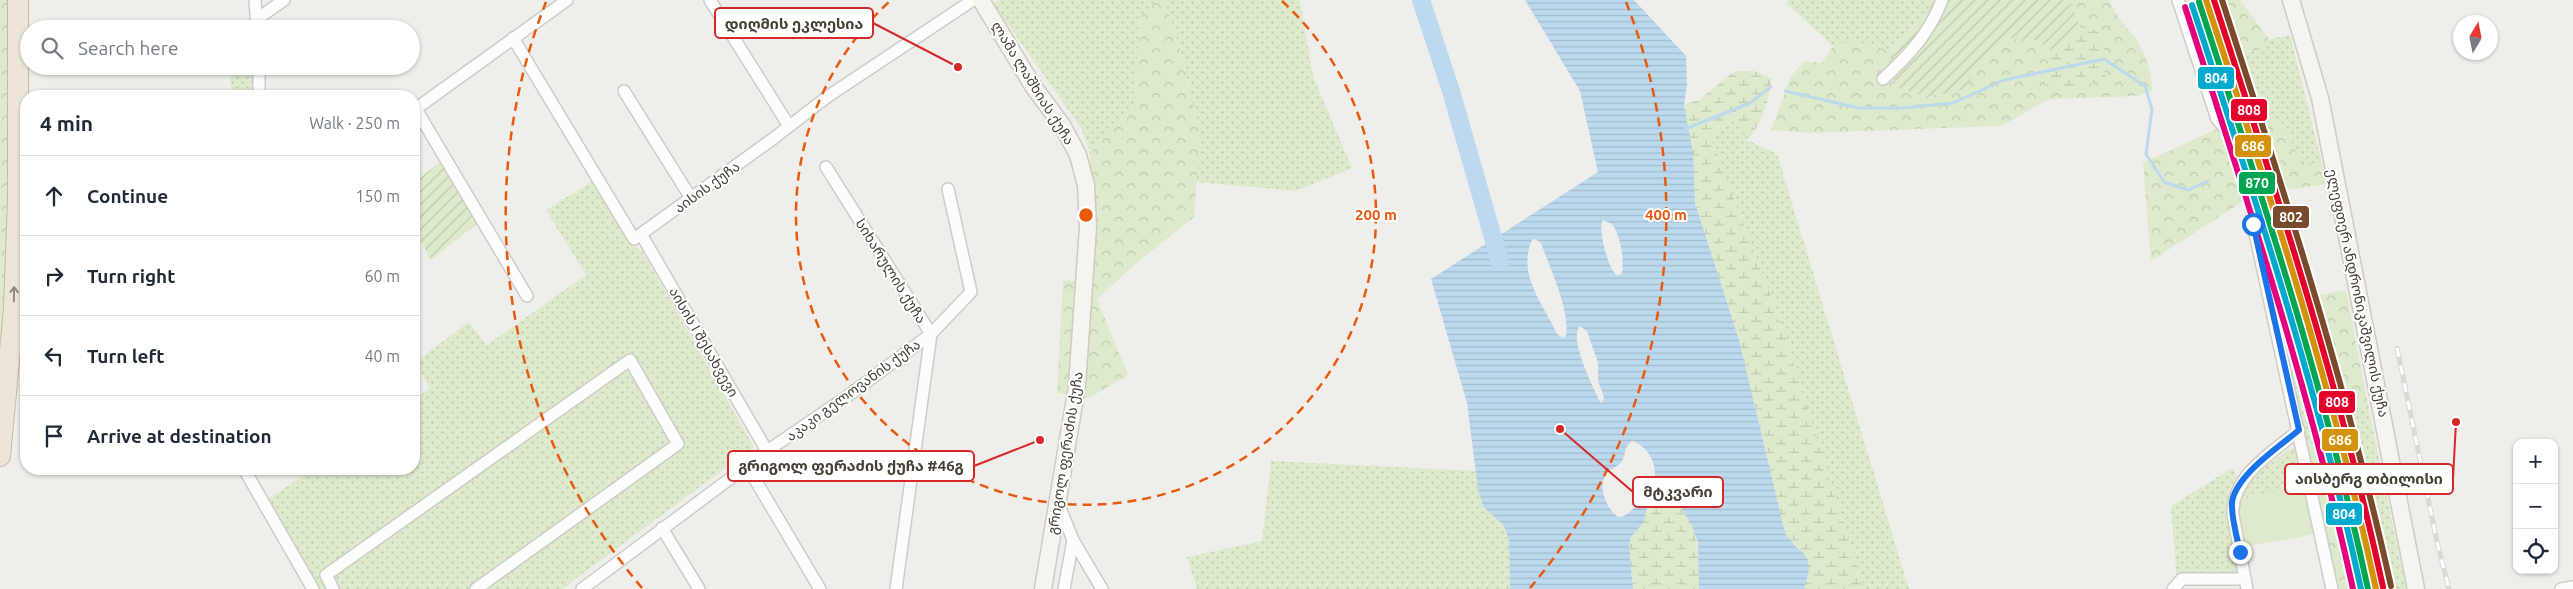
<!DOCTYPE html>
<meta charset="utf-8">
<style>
:root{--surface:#fff;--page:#f2f2f3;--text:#1f2937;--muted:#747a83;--line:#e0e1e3}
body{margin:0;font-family:Ubuntu,"Noto Sans Georgian",sans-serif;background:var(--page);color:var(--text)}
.controls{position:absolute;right:15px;bottom:15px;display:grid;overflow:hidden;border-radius:10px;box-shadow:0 1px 4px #0004}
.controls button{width:45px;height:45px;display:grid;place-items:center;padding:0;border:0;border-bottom:1px solid var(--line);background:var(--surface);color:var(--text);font:25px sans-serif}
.compass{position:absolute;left:2453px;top:15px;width:45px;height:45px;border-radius:50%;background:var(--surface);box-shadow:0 1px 4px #0004;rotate:10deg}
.stop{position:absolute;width:15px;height:15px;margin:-11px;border:4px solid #1a73e8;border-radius:50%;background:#fff}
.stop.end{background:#1a73e8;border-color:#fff;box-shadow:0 1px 5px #0008}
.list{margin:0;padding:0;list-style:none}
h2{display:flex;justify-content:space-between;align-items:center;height:65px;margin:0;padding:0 20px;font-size:21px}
h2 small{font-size:16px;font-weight:400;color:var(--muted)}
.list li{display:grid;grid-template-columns:32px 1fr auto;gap:15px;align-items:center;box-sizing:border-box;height:80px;padding:0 20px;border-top:1px solid var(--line)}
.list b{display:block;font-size:19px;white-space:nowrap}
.list em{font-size:16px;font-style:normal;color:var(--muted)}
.icon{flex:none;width:28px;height:28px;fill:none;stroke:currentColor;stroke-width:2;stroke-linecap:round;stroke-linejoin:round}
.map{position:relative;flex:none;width:2573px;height:589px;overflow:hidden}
.search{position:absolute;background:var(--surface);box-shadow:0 1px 4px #0004;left:20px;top:20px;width:400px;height:55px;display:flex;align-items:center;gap:12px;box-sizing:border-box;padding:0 18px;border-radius:28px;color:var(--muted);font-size:19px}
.panel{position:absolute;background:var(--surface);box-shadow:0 1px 4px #0004;left:20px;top:90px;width:400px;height:385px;border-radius:20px}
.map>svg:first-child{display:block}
</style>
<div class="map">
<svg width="2573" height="589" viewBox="0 0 2573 589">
<defs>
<pattern id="grass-dots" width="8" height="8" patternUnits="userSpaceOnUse" patternTransform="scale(1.25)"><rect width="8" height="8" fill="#ddeacb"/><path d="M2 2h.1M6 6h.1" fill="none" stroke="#bfcaaf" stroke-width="1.8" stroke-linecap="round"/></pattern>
<pattern id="forest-crowns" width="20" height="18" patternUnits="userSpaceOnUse" patternTransform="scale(1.25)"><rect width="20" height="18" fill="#ddeacb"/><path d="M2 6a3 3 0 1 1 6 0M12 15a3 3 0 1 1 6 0" fill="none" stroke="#bfcaaf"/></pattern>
<pattern id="wetland-marsh" width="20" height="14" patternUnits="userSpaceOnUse" patternTransform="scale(1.25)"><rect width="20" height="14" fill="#ddeacb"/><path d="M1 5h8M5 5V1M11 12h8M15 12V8" fill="none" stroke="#bfcaaf"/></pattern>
<pattern id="garden-furrows" width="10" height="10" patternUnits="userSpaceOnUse" patternTransform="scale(1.25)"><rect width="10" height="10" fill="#ddeacb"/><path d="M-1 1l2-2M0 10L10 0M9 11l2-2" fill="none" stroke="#bfcaaf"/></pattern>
<pattern id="water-rules" width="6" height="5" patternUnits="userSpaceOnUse" patternTransform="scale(1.25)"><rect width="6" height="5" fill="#bcd9ed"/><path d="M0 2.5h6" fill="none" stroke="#a3bbcc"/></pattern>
</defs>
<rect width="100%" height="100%" fill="#f0eeea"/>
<g fill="url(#grass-dots)">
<path d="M999 0H1156L1141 17 1134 105 1090 153 1081 128 993 3Z"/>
<path d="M1164 0H1300L1313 76 1352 168 1296 191 1196 182 1200 134 1179 44Z"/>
<path d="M1789 0H1932L1930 8 1890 52C1870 43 1854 39 1834 47L1786 3Z"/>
<path d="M2290 35 2322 164 2301 163 2284 124 2269 117 2259 126 2232 46 2249 52 2265 48 2269 39Z"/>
<path d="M229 66H254L255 96H232Z"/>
<path d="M1734 119 1747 140 1777 154 1909 589H1864L1780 320 1711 138 1714 131Z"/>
<path d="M593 181 631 244 642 251 754 447 562 589H320L268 499 313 469H414V399L430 388 415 362 469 322 487 345 586 275 546 210Z"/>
<path d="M2254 184 2327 438 2315 444 2309 455 2258 231Z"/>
<path d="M2368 405 2406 589H2393L2368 466 2355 430 2346 434 2341 411Z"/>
<path d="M2294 448 2298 451 2306 484 2240 500 2254 475 2288 450Z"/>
<path d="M1271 461 1477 471 1483 506 1504 526 1509 539 1510 589H1197L1187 557 1262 541Z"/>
<path d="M2232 468 2237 476 2228 491 2227 514 2241 580 2177 582 2171 506Z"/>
</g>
<g fill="url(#forest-crowns)">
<path d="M0 0H9L7 242 0 363Z"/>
<path d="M1156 0H1164L1179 44 1200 134 1194 217 1132 267 1097 299 1128 375 1089 398 1057 393 1063 280 1090 283 1093 250 1090 153 1134 105 1141 17Z"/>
<path d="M2070 0H2110C2114 15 2127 27 2136 39 2145 52 2153 76 2152 91L2138 96 2049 99 2001 126 1808 133 1771 130 1791 76 1805 61 1822 63C1825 58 1829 51 1833 47 1849 35 1874 45 1890 52L1895 86 1963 90 1991 51 2007 38 2035 40 2053 51 2043 85 2105 77 2103 49 2098 30 2080 28Z"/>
<path d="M2183 0H2193L2234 124 2209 89Z"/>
<path d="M2216 0H2240L2269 39 2265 48 2249 52 2232 46Z"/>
<path d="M2269 117 2284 124 2301 163 2322 164 2327 184 2280 191 2259 126Z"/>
<path d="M2219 128 2230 140 2245 200 2151 261 2143 163Z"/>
<path d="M2346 290 2368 405 2341 411 2309 297Z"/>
<path d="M2355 430 2368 466 2393 589H2383L2346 434Z"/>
<path d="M2327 438 2362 589H2338L2309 455 2315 444Z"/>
</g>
<g fill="url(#wetland-marsh)">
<path d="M2080 28 2098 30 2104 49 2105 77C2083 91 2068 90 2043 85L2053 51Z"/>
<path d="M1735 71H1754L1772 78C1769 99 1762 125 1747 140L1734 119 1714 131 1711 138 1780 320 1864 589H1804L1808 577 1799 547 1790 541 1785 533 1739 340 1695 203 1693 152 1684 105 1700 99Z"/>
<path d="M1664 496C1699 497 1700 564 1699 589H1633L1629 546 1631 537 1643 523 1648 506Z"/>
</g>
<path fill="#ddeacb" d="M2306 484 2315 534 2243 547 2238 515 2240 500Z"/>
<g fill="url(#garden-furrows)">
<path d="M1932 0H2070L2080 28 2053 51 2035 40 2007 38 1991 51 1963 90 1925 97 1895 86 1890 53 1930 8Z"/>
<path d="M442 161 479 222 431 260 414 229V182Z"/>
</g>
<path fill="url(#water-rules)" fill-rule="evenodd" d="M1525 0H1634L1686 56 1687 85 1684 105 1693 152 1695 203 1739 340 1785 533C1802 559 1817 550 1804 589H1699L1698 543 1692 526 1678 502 1671 496H1664L1648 506 1643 523 1631 537 1629 546 1633 589H1510L1509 539 1504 526 1483 506 1478 489 1467 403 1431 279 1598 172 1580 91ZM1603 220 1612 224C1621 237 1624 258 1622 273L1618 276C1609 273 1597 228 1603 220ZM1535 239 1541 243C1550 268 1570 310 1566 336L1563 338 1557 334C1543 303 1517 275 1532 240ZM1580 326 1587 331 1598 363V381L1604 397 1602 403 1599 400C1593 386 1568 338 1580 326ZM1632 441C1647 445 1660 466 1653 482 1650 488 1645 493 1641 498 1634 507 1630 516 1618 517 1607 509 1597 488 1606 474 1610 469 1618 467 1622 461 1626 454 1624 446 1632 441Z"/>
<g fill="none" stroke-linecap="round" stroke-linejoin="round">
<g stroke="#bcd9ed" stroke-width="3">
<path d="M1785 91 1859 108H1902L1953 103 2004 80 2104 59 2145 86 2152 109 2146 154 2164 182 2188 190 2208 181"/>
<path d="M1685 129 1750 103 1771 87"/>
</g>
<path stroke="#bcd9ed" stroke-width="18" d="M1421 0 1451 91 1500 262"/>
<g stroke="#ceccc7" stroke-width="14">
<g id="street">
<path d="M255 0 257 29"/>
<path d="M710 0 789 126"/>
<path d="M2178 0 2217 119 2234 139 2241 157 2249 183 2253 224 2332 589"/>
<path d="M257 19 284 0"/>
<path d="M513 38 634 239 774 138 827 97 973 0"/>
<path d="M259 66V96"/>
<path d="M1883 79C1909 55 1929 34 1942 0"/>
<path d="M624 91 691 198"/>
<path d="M416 109 527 296"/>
<path d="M414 110 567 0"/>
<path d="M826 167 931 334 896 589"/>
<path d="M641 234 767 451"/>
<path d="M747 466 820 589"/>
<path d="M244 469 313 589"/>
<path d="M1058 503 1073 540 1102 589"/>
<path d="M662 528 699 589"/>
<path d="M333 589 326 575 630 360 678 444 476 589"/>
<path d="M582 589 767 451 845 398 931 334 971 292 948 189"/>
<path d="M1064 589 1073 540"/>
<path d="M2173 589 2182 579H2245"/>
<path d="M2247 589 2233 515C2231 476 2272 453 2299 430"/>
<path d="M2561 589 2573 587"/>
</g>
</g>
<g stroke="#cecbc1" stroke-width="19">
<g id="secondary">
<path d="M981 0 1033 86 1062 125 1078 155 1086 185 1088 227 1077 386 1043 589"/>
<path d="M2291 0 2320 98 2416 589"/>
</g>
</g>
<g stroke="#c7bba6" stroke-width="22">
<path id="highway" d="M0 456 14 309 18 198V0"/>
</g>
<use href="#street" stroke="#fdfcfc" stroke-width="11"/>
<use href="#secondary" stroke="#f6f4ef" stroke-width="16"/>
<use href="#highway" stroke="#ebe5da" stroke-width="20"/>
<g stroke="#d9d9d8" stroke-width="5">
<path id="rail" d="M2397 348 2437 542 2449 589"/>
</g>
<use href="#rail" stroke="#fff" stroke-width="3" stroke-dasharray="9" stroke-linecap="butt"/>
<g stroke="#fff" stroke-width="10">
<path id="rail-1" d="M2206 0C2270 195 2333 389 2376 589"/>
</g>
<g stroke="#fff" stroke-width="10">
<path id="rail-2" d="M2199 2C2262 196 2325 389 2368 589"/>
</g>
<g stroke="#fff" stroke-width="10">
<path id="rail-3" d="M2214 0C2277 194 2340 388 2383 587"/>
</g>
<g stroke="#fff" stroke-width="10">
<path id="rail-4" d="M2192 5C2255 198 2318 390 2361 589"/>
</g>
<g stroke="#fff" stroke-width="10">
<path id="rail-5" d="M2222 0C2285 194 2347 387 2391 586"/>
</g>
<g stroke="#fff" stroke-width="10">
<path id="rail-6" d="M2185 7C2247 199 2310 391 2353 589"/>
</g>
<use href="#rail-1" stroke="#d4920b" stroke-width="6"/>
<use href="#rail-2" stroke="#00a651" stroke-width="6"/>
<use href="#rail-3" stroke="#e4002b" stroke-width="6"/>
<use href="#rail-4" stroke="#00a9ce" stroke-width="6"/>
<use href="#rail-5" stroke="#7a4b2a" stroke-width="6"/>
<use href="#rail-6" stroke="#e5007d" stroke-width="6"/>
</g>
<defs><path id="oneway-shaft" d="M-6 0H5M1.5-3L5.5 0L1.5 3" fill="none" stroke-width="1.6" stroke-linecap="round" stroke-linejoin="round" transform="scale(1.25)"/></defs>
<use stroke="#908a80" href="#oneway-shaft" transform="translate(14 294) rotate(-89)"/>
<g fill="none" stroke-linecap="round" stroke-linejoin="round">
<path stroke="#1a73e8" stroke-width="6" d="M2240 552C2237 536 2231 518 2232 502 2236 475 2279 447 2299 430L2253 224"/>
</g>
<g fill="none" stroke="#e8590c" stroke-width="2.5" stroke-dasharray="9 6">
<path d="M1282 1A290 290 0 1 1 890 1"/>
<path d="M642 588A580 580 0 0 1 546 2M1626 2A580 580 0 0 1 1530 588"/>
</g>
<g text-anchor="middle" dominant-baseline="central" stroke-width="4" stroke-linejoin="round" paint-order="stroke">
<g font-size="14" fill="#464036" stroke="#fff">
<text transform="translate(1033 83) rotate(58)">ლაშა ლაშხიას ქუჩა</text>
<text transform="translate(707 187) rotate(-36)">აისის ქუჩა</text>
<text transform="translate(891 271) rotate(58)">სიხარულის ქუჩა</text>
<text transform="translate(2358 293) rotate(78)">ელეფთერ ანდრონიკაშვილის ქუჩა</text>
<text transform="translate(704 342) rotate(60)">აისის I შესახვევი</text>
<text transform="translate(853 390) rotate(-36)">აკაკი გელოვანის ქუჩა</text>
<text transform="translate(1065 453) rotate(-81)">გრიგოლ ფერაძის ქუჩა</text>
</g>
</g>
<circle cx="1086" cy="215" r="8" fill="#e8590c" stroke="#fff" stroke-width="2.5"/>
<g font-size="15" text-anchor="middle" font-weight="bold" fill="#e8590c" stroke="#fff" stroke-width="4" stroke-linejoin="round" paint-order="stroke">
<text x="1376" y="220">200 m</text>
<text x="1666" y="220">400 m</text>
</g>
<path fill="none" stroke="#d62828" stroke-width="2" d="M958 67L873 23M1040 440L974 466M2456 422L2453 479M1560 429L1633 492"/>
<g fill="#d62828" stroke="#fff" stroke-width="2">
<circle cx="958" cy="67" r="5"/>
<circle cx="1040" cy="440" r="5"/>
<circle cx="2456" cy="422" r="5"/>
<circle cx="1560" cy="429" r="5"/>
</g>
<g fill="#fff" stroke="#d62828" stroke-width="2">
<rect x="715" y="8" width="158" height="30" rx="5"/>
<rect x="728" y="451" width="246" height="30" rx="5"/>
<rect x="2285" y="464" width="168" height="30" rx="5"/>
<rect x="1633" y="477" width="90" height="30" rx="5"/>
</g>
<g font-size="15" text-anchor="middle" font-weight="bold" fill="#464036">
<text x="794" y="29">დიღმის ეკლესია</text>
<text x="851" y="471">გრიგოლ ფერაძის ქუჩა #46გ</text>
<text x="2369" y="484">აისბერგ თბილისი</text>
<text x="1678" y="497">მტკვარი</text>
</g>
<g stroke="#fff" stroke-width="2">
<rect x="2197" y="66" width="38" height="24" rx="5" fill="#00a9ce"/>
<rect x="2230" y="98" width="38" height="24" rx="5" fill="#e4002b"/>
<rect x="2234" y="134" width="38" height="24" rx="5" fill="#d4920b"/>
<rect x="2238" y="171" width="38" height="24" rx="5" fill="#00a651"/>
<rect x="2272" y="205" width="38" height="24" rx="5" fill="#7a4b2a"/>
<rect x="2318" y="390" width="38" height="24" rx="5" fill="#e4002b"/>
<rect x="2321" y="428" width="38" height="24" rx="5" fill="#d4920b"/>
<rect x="2325" y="502" width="38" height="24" rx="5" fill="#00a9ce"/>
</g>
<g font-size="14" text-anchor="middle" font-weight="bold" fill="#fff">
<text x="2216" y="83">804</text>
<text x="2249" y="115">808</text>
<text x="2253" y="151">686</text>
<text x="2257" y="188">870</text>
<text x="2291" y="222">802</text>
<text x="2337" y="407">808</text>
<text x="2340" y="445">686</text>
<text x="2344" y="519">804</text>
</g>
</svg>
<div class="controls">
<button>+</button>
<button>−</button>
<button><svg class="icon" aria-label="locate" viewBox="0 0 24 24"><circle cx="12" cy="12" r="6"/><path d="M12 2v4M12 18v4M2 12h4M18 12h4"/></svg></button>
</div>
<svg class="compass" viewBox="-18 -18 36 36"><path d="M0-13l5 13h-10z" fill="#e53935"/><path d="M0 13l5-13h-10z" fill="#747a83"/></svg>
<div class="stop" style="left:2253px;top:224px"></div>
<div class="stop end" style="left:2240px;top:552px"></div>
<div class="search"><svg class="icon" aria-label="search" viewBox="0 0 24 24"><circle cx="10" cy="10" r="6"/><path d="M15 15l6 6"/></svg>Search here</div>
<section class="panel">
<h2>4 min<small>Walk · 250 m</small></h2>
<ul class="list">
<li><svg class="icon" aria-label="ahead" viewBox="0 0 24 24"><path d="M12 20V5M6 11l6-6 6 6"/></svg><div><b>Continue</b></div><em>150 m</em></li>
<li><svg class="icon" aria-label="right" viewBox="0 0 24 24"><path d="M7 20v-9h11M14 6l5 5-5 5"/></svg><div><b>Turn right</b></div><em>60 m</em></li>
<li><svg class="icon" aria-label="left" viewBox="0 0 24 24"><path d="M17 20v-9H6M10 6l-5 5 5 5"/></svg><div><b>Turn left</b></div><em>40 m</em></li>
<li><svg class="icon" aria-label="arrive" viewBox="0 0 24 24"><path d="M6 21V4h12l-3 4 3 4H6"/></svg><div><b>Arrive at destination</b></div></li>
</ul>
</section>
</div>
